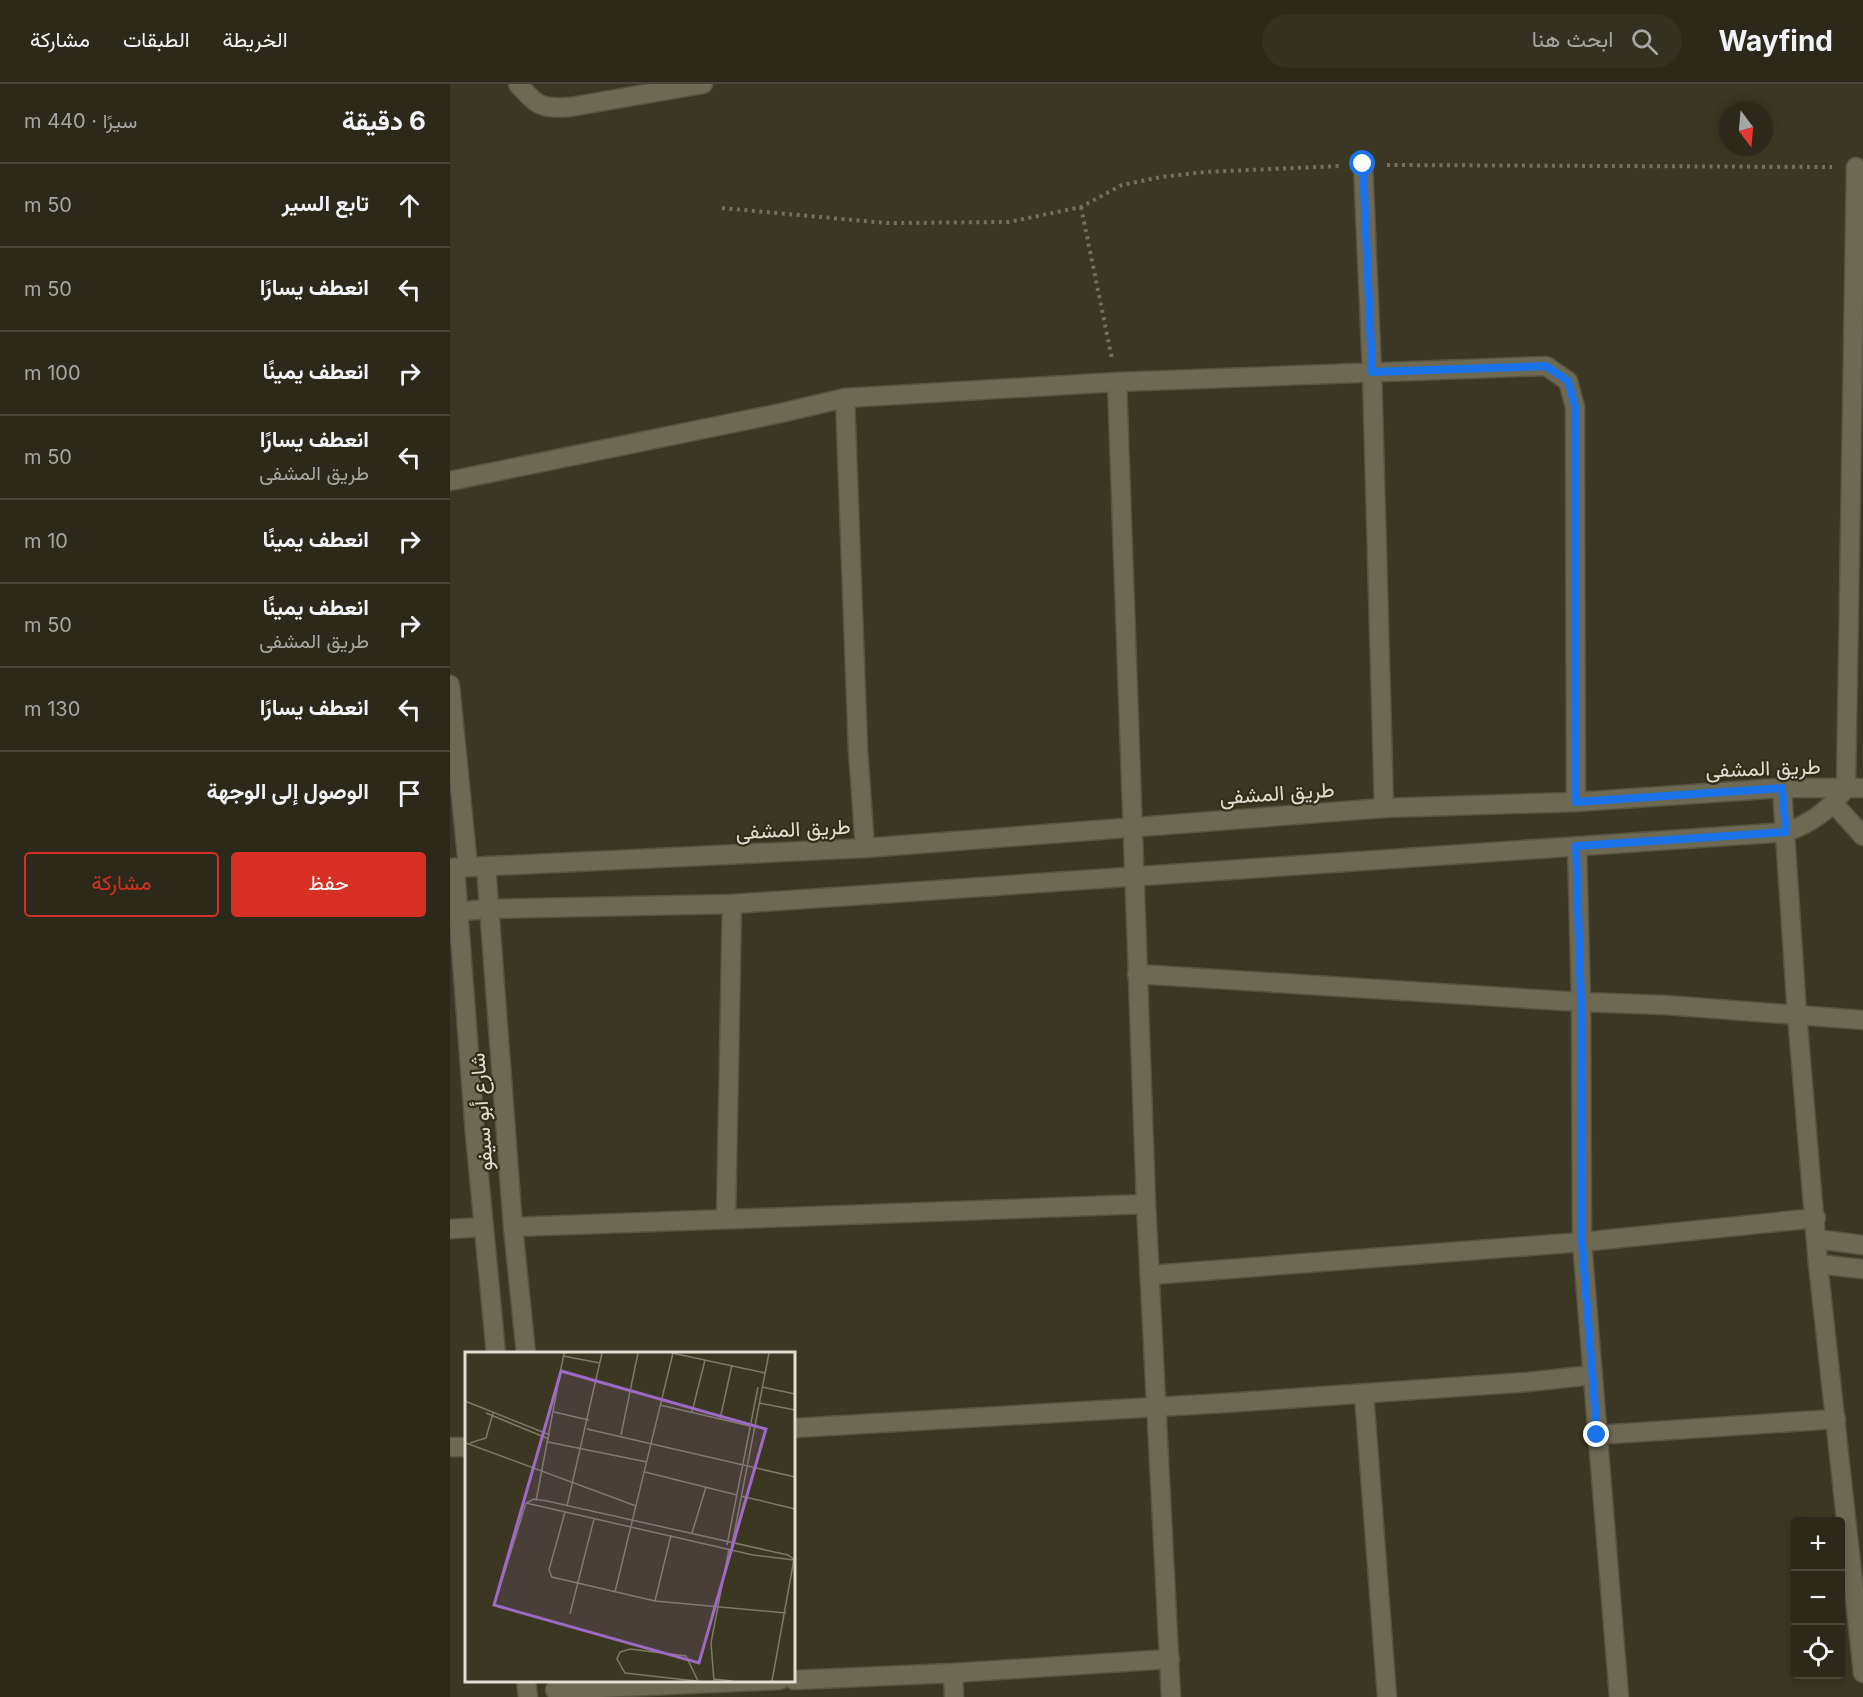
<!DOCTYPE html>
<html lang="ar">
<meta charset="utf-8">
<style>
:root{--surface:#2c291a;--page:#343123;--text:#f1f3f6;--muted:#a6a6a2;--line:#484539;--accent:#d93025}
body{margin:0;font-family:Inter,Vazirmatn,sans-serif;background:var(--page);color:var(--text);direction:rtl}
.controls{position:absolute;right:18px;bottom:18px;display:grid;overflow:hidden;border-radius:6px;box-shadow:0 3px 9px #0003}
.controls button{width:54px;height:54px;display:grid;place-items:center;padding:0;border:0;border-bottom:2px solid var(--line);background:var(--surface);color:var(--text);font:30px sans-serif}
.compass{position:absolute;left:1269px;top:18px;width:54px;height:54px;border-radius:50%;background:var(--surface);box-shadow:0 3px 9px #0003;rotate:164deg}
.stop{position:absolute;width:18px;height:18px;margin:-14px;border:4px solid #1a73e8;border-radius:50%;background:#fff}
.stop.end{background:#1a73e8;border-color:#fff;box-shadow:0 2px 6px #0008}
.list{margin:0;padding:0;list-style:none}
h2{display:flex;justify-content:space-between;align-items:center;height:78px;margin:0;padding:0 24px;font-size:26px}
h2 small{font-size:20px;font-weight:400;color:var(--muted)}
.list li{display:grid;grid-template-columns:39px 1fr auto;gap:18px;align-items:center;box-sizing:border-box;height:84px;padding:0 24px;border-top:2px solid var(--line)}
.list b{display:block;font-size:22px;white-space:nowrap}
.list p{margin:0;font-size:20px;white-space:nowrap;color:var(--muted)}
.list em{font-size:20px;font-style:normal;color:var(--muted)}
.actions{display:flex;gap:12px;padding:18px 24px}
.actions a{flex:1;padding:14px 0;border:2px solid var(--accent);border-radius:6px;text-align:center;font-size:21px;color:var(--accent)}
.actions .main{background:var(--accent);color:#fff}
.icon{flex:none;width:33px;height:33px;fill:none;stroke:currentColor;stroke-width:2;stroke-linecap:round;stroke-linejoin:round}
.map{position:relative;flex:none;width:1413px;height:1613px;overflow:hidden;direction:ltr}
header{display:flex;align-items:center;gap:36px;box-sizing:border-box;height:84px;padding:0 30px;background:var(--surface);border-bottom:2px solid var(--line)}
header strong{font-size:28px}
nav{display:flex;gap:33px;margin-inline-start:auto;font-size:21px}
.search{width:420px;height:54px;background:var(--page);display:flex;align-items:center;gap:15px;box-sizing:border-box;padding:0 21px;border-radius:33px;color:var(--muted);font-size:22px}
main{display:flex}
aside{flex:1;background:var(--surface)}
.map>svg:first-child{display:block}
</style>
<header>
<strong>Wayfind</strong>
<div class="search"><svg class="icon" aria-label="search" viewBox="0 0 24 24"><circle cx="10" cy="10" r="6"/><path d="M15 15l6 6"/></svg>ابحث هنا</div>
<nav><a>الخريطة</a><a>الطبقات</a><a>مشاركة</a></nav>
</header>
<main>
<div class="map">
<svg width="1413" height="1613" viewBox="0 0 1413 1613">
<rect width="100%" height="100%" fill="#3b3722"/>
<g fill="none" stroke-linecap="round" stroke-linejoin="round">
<g stroke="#575442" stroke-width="21">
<g id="minor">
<path d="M68 0C87 22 91 25 120 23L253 0"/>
<path d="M913 80 922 288 934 724"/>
<path d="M667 298 696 1120 721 1613"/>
<path d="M395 314 408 666 415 764"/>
<path d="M0 397 331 329 395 314 667 298 1096 282 1118 297 1125 323 1126 718"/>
<path d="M0 601 18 783"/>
<path d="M1332 704 1347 930 1368 1180 1413 1589"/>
<path d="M1396 704 1406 83"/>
<path d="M1384 720 1413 752"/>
<path d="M1127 762 1131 918 1132 1158 1169 1613"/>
<path d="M36 782 63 1143 76 1270"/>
<path d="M0 784 415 764 934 724 1126 718 1332 704H1413"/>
<path d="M5 784 25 1050 46 1270"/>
<path d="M0 828 38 825 282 820 1336 748C1362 739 1379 726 1396 704"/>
<path d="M687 890 1131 918 1215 921 1413 936"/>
<path d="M276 1134 282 820"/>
<path d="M63 1143 696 1120"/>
<path d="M0 1145 34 1143"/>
<path d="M1367 1155 1413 1161"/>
<path d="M1368 1180 1413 1185"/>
<path d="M700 1191 1132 1158 1366 1134"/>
<path d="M914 1310 937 1613"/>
<path d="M344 1344 775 1319 1078 1298 1142 1291"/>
<path d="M1147 1351 1386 1335"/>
<path d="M0 1363H16"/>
<path d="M503 1589 504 1613"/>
<path d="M76 1596 78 1613"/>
<path d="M344 1596 503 1589 720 1575"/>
<path d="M105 1606 330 1596"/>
</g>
</g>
<g stroke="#73705d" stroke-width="4" stroke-dasharray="3 4.5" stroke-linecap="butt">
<path d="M937 81 1382 83"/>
<path d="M631 123 662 275"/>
<path d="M272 124 436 139 559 138 631 123 672 101 711 93 755 88 890 82"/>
</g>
<use href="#minor" stroke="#6d6952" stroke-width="18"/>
</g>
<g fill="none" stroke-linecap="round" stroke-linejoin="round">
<path stroke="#1a73e8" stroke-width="8" d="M913 80 922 288 1096 282 1118 297 1125 322 1126 718 1332 704 1336 748 1126 762 1131 918 1132 1158 1147 1351"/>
</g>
<g text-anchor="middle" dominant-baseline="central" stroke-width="4.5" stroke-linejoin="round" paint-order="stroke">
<g font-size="21" fill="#e0ded1" stroke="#312d18">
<text transform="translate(1313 684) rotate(-2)">طريق المشفى</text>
<text transform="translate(827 709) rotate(-4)">طريق المشفى</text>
<text transform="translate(343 745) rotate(-3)">طريق المشفى</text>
<text transform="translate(31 1028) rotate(-94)">شارع أبو سيفو</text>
</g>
</g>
<g transform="translate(15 1268)">
<rect width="330" height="330" fill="#3b3722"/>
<path fill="none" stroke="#7d7a68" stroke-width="1.5" d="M207 1 300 21M98 4 135 11M297 35 330 42M0 49 85 83M294 51 330 58M195 53 285 74M89 60 124 68M227 60 240 8M21 61 84 87M255 67 267 13M122 77 330 125M156 83 173 1M83 90 182 110M1 91 171 154M5 91 21 86 28 61M180 120 272 143M276 144 330 157M71 149 99 1M61 151 69 147 82 149 323 203 330 208M61 151 288 203 329 208M102 154 137 1M100 160 84 218 87 225 190 249 321 261M227 181 241 135M262 193 293 35M267 193 304 1M150 240 208 1M33 241 61 151M190 249 206 183M105 262 129 167M248 327 267 329M231 329 160 321 152 307 155 300 165 297 221 304 233 329M249 329 246 291 264 197M307 329 329 207"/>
<path fill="#9e6ac5" fill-opacity="0.15" stroke="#9e6ac5" stroke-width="3" d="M96 19 301 77 234 311 29 253Z"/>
<rect width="330" height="330" fill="none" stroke="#e0ded1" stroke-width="3"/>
</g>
</svg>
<div class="controls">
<button>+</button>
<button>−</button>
<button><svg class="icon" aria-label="locate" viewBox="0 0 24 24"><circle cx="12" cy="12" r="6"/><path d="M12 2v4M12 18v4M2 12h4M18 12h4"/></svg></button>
</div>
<svg class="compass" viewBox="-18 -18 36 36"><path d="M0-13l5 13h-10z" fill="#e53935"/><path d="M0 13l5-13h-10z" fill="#a6a6a2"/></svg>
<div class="stop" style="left:913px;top:80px"></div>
<div class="stop end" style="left:1147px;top:1351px"></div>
</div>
<aside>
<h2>6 دقيقة<small>سيرًا · 440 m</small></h2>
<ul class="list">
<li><svg class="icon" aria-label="ahead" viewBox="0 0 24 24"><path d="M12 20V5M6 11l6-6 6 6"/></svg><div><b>تابع السير</b></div><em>50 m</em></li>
<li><svg class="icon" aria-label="left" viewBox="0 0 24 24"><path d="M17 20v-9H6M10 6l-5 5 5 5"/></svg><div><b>انعطف يسارًا</b></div><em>50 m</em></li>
<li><svg class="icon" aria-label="right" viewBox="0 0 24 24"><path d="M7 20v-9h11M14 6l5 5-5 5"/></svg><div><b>انعطف يمينًا</b></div><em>100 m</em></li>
<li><svg class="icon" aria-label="left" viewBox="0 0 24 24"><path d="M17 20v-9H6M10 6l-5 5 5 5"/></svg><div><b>انعطف يسارًا</b><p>طريق المشفى</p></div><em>50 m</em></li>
<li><svg class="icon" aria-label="right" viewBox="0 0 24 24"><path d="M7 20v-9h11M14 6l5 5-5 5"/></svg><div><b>انعطف يمينًا</b></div><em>10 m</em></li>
<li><svg class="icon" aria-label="right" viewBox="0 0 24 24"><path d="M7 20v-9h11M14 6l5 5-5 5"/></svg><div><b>انعطف يمينًا</b><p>طريق المشفى</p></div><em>50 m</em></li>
<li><svg class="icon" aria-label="left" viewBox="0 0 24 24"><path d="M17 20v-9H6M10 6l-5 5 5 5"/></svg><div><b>انعطف يسارًا</b></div><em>130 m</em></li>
<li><svg class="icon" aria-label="arrive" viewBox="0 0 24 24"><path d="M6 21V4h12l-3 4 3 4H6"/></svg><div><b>الوصول إلى الوجهة</b></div></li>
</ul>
<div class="actions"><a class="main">حفظ</a><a>مشاركة</a></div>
</aside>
</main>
